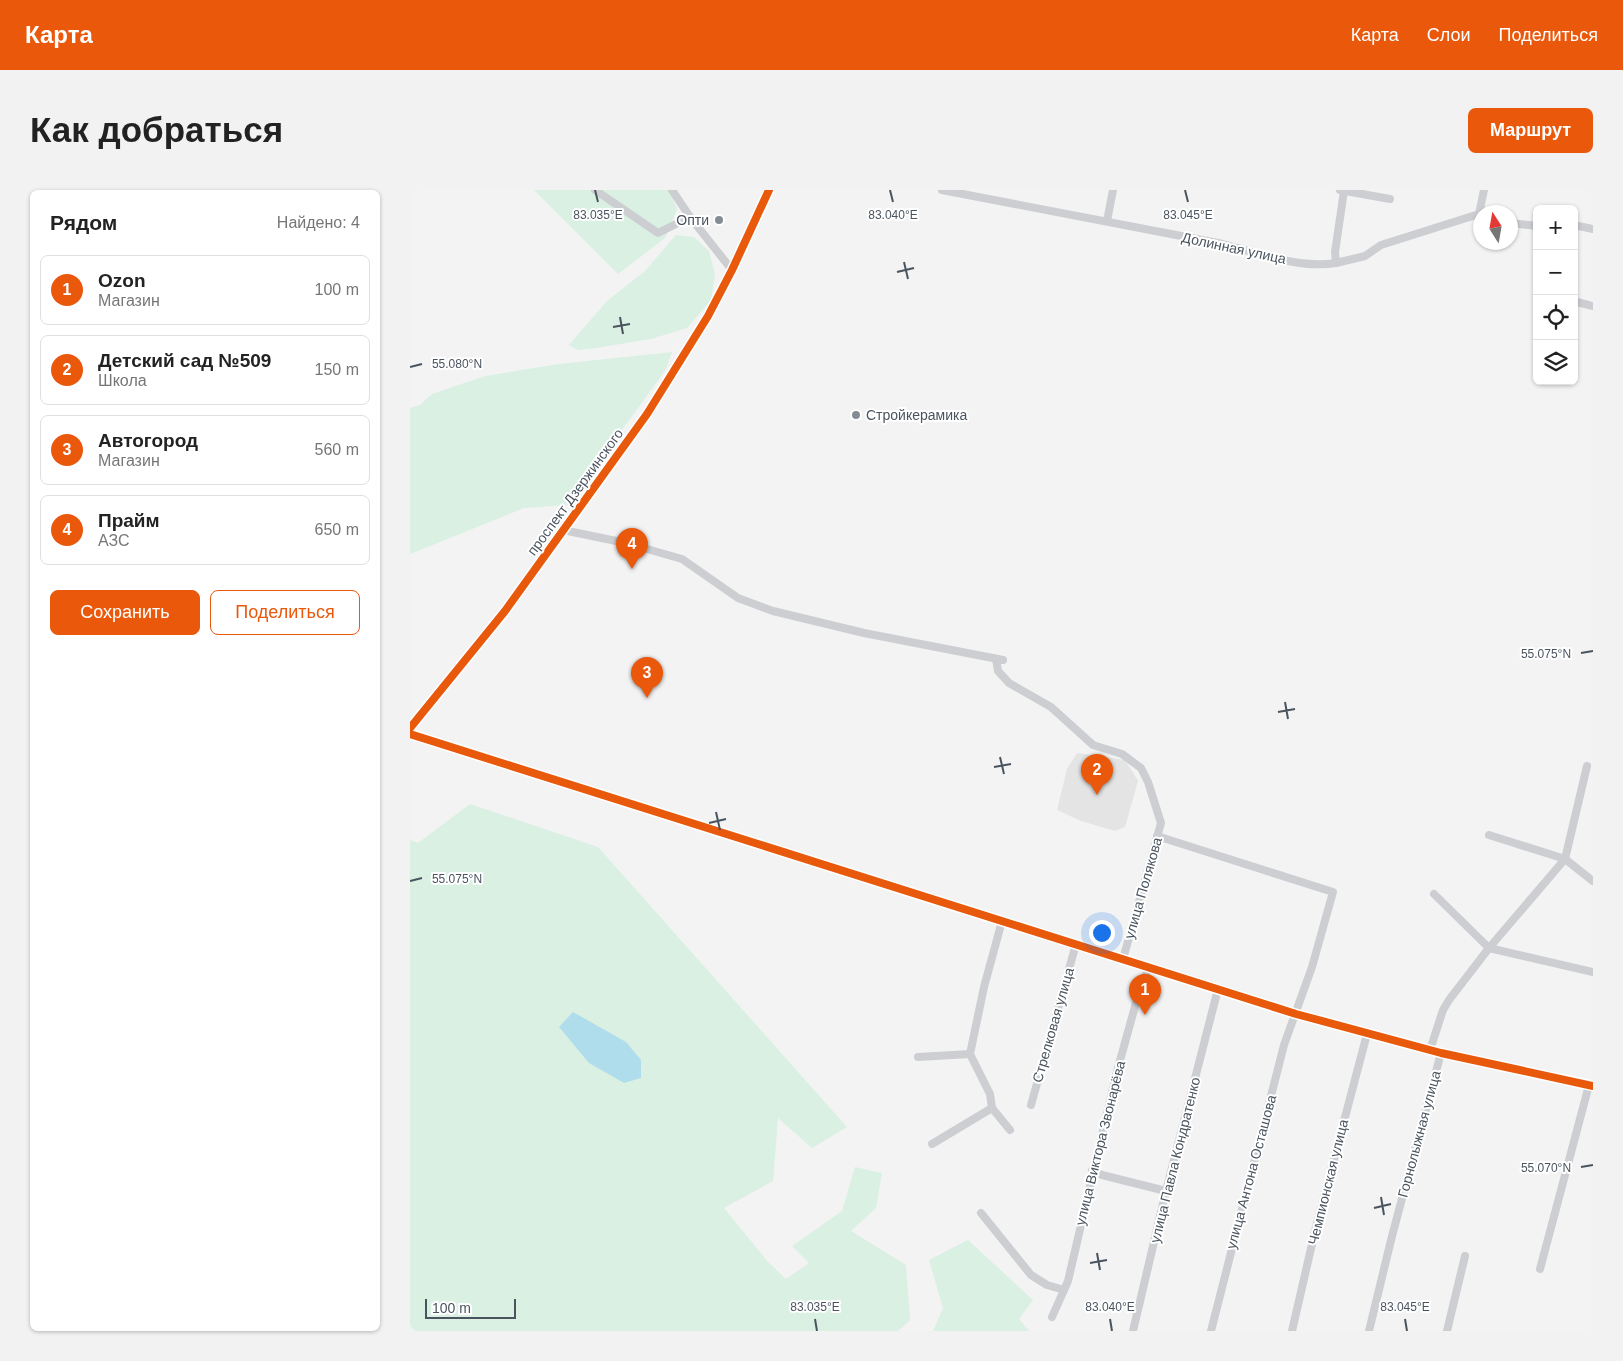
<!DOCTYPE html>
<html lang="ru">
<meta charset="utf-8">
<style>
:root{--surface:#fff;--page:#f2f2f2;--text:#222;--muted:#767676;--line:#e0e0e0;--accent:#ea580c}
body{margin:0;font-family:Helvetica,sans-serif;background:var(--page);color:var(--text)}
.controls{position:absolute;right:15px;top:15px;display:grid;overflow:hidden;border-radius:8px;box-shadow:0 1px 4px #0004}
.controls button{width:45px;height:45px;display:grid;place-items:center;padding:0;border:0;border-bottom:1px solid var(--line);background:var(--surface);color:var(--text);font:25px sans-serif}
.compass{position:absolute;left:1063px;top:15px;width:45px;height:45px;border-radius:50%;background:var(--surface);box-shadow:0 1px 4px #0004;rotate:349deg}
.scale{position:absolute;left:15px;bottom:12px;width:91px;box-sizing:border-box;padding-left:5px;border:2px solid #4a545f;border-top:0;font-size:14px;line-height:18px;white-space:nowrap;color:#4a545f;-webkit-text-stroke:4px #fff;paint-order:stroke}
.you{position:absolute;left:691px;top:742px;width:18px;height:18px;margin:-12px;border:4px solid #fff;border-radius:50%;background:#1a73e8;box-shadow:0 0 0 8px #1a73e833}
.badge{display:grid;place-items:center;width:32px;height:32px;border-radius:50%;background:var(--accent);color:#fff;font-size:16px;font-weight:700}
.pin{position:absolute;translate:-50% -41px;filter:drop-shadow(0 1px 2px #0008)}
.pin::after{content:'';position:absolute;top:26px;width:18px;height:15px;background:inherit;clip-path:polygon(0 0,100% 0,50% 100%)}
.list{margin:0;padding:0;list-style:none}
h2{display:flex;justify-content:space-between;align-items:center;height:65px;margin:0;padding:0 20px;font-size:21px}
h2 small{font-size:16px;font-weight:400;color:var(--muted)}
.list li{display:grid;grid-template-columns:32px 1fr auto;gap:15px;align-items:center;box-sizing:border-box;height:70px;margin:0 10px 10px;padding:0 10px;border:1px solid var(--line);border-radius:8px}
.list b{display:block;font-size:19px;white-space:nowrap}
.list p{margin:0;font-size:16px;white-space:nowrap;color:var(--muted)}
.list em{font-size:16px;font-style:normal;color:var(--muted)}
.actions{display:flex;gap:10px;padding:15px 20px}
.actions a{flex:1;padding:11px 0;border:1px solid var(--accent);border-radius:8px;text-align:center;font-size:18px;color:var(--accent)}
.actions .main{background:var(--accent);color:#fff}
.icon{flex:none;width:28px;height:28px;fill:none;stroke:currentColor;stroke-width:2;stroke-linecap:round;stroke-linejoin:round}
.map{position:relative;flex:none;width:1183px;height:1141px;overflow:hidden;border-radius:8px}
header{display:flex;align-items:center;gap:30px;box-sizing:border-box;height:70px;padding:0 25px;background:var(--accent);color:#fff}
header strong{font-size:24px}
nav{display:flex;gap:28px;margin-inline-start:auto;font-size:18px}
.intro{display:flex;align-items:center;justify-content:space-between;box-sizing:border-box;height:120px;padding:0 30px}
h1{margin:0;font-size:35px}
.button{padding:12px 22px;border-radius:8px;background:var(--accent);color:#fff;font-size:18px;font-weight:700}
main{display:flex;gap:30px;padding:0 30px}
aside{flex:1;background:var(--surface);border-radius:8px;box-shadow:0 1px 4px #0004}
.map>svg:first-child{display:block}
</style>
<header>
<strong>Карта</strong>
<nav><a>Карта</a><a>Слои</a><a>Поделиться</a></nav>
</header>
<div class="intro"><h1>Как добраться</h1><a class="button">Маршрут</a></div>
<main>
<aside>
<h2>Рядом<small>Найдено: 4</small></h2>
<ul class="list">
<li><span class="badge">1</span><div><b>Ozon</b><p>Магазин</p></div><em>100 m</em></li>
<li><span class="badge">2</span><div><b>Детский сад №509</b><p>Школа</p></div><em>150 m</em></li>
<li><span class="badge">3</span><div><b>Автогород</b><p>Магазин</p></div><em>560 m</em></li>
<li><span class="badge">4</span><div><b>Прайм</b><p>АЗС</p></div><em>650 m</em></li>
</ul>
<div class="actions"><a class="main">Сохранить</a><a>Поделиться</a></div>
</aside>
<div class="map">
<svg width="1183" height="1141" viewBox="0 0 1183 1141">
<rect width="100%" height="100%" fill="#f3f3f3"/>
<path fill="#e5e4e5" d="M667 563 715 570 728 591 715 637 705 641 671 631 647 620 657 579Z"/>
<g fill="#d9f0e3">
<path d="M124 0H259L267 19 255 48 208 84Z"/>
<path d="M266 45 284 47 299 61 305 84 301 110 277 138 241 149 186 158 168 160 159 155 197 111 235 81Z"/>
<path d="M262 162 255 181 157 315 114 318 0 364V218L10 215 22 204 75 186 149 174Z"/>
<path d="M60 614 188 657 437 937 402 958 368 928 363 991 314 1018 358 1072 376 1089 399 1073 382 1056 432 1021 445 977 472 983 466 1018 441 1041 496 1075 500 1130 488 1141H0V650L8 653Z"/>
<path d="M558 1050 623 1110 609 1129 619 1141H523L533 1118 519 1070Z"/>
</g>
<path fill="#b0ddec" d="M163 822 216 852 231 870V888L214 893 179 873 149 837Z"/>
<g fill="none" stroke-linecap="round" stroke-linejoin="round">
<g stroke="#ccced1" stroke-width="8">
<path d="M185 0 248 43 280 27"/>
<path d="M262 0 280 27 322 80"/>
<path d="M532 0 813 54C848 63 889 79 926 73L925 62 934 1"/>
<path d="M930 0 980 9"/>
<path d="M697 31 703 0"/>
<path d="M1100 33 1127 36"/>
<path d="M1164 35 1183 39"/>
<path d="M926 73 955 66 971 55 1069 24 1074 0"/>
<path d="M1167 112 1183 116"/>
<path d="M153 340 216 353 272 369 328 408 363 421 454 443 593 470"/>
<path d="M586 469 588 481 599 493 641 517 683 555 712 564 731 578 738 592 751 633 713 769"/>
<path d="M0 538 95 421 237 224 298 126 322 80 359 0"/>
<path d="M0 544 886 824 1031 863 1183 896"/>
<path d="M1079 645 1155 669 1183 691"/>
<path d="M747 646 923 702 902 777 874 855 801 1141"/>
<path d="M1024 704 1079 758 1183 782"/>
<path d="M1020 860 1033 820 1039 810 1079 758 1155 669 1177 576"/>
<path d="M508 867 560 864"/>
<path d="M621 915 666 754"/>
<path d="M582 918 580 904 560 864 574 797 592 731"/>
<path d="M582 918 600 940"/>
<path d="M522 954 582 918"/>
<path d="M682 980 692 985 756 1001"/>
<path d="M571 1023 621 1085 637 1095 654 1100"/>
<path d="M1130 1079 1179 895"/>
<path d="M642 1127 658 1091 706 885 729 802 739 777"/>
<path d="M723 1141 756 1001 808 799"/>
<path d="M882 1141 905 1041 957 844"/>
<path d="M959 1141 982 1046 1031 863"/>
<path d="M1037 1141 1055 1066"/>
</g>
<g stroke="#fff" stroke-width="11">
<g id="cycleway">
<path d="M0 538 95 421 237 224 298 126 322 80 359 0"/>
<path d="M0 544 886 824 1031 863 1183 896"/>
</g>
</g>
<use href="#cycleway" stroke="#e8590c" stroke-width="8"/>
</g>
<path fill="none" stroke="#4a545f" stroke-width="2" d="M185 0 188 12M480 0 483 12M775 0 778 12M494 72 498 89M487 82 504 78M210 127 213 144M203 137 220 134M0 177 12 174M1171 463 1183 461M875 512 878 529M868 522 885 519M590 567 594 584M584 577 601 574M306 622 310 640M299 633 316 629M0 691 12 688M1171 977 1183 975M971 1007 974 1025M964 1018 981 1014M687 1063 690 1080M680 1073 697 1070M405 1129 407 1141M700 1129 702 1141M995 1129 997 1141"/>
<g fill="#858c93" stroke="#fff" stroke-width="2">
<circle cx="309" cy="30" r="5"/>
<circle cx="446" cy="225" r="5"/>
</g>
<g text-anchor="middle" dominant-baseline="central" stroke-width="4" stroke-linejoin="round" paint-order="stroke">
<g font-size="14" fill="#4a545f" stroke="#fff" text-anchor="end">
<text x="299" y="30">Опти</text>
<text x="456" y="225" text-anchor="start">Стройкерамика</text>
</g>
<g font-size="14" fill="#4a545f" stroke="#fff">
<text transform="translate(824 58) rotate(12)">Долинная улица</text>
<text transform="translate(165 302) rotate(-54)">проспект Дзержинского</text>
<text transform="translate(733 698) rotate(-74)">улица Полякова</text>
<text transform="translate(643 835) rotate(-74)">Стрелковая улица</text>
<text transform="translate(1009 944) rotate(-75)">Горнолыжная улица</text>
<text transform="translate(690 953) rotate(-76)">улица Виктора Звонарёва</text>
<text transform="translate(765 970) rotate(-76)">улица Павла Кондратенко</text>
<text transform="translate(841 982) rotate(-75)">улица Антона Осташова</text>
<text transform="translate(918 992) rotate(-76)">Чемпионская улица</text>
</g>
</g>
<g font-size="12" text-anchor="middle" fill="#4a545f" stroke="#fff" stroke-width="4" stroke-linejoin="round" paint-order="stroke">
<text x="188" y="29">83.035°E</text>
<text x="483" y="29">83.040°E</text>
<text x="778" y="29">83.045°E</text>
<text x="47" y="178">55.080°N</text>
<text x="1136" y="468">55.075°N</text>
<text x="47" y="693">55.075°N</text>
<text x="1136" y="982">55.070°N</text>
<text x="405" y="1121">83.035°E</text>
<text x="700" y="1121">83.040°E</text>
<text x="995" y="1121">83.045°E</text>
</g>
</svg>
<div class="controls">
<button>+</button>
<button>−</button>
<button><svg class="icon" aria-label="locate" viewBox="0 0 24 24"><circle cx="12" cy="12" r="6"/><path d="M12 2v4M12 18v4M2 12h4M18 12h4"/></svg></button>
<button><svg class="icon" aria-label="layers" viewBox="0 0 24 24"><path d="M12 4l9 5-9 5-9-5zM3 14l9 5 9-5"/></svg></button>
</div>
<svg class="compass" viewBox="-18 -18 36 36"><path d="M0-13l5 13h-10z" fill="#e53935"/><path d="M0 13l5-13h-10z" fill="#767676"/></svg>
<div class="scale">100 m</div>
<div class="you"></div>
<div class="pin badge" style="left:735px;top:825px">1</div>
<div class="pin badge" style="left:687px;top:605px">2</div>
<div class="pin badge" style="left:237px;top:508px">3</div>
<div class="pin badge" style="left:222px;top:379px">4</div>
</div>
</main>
